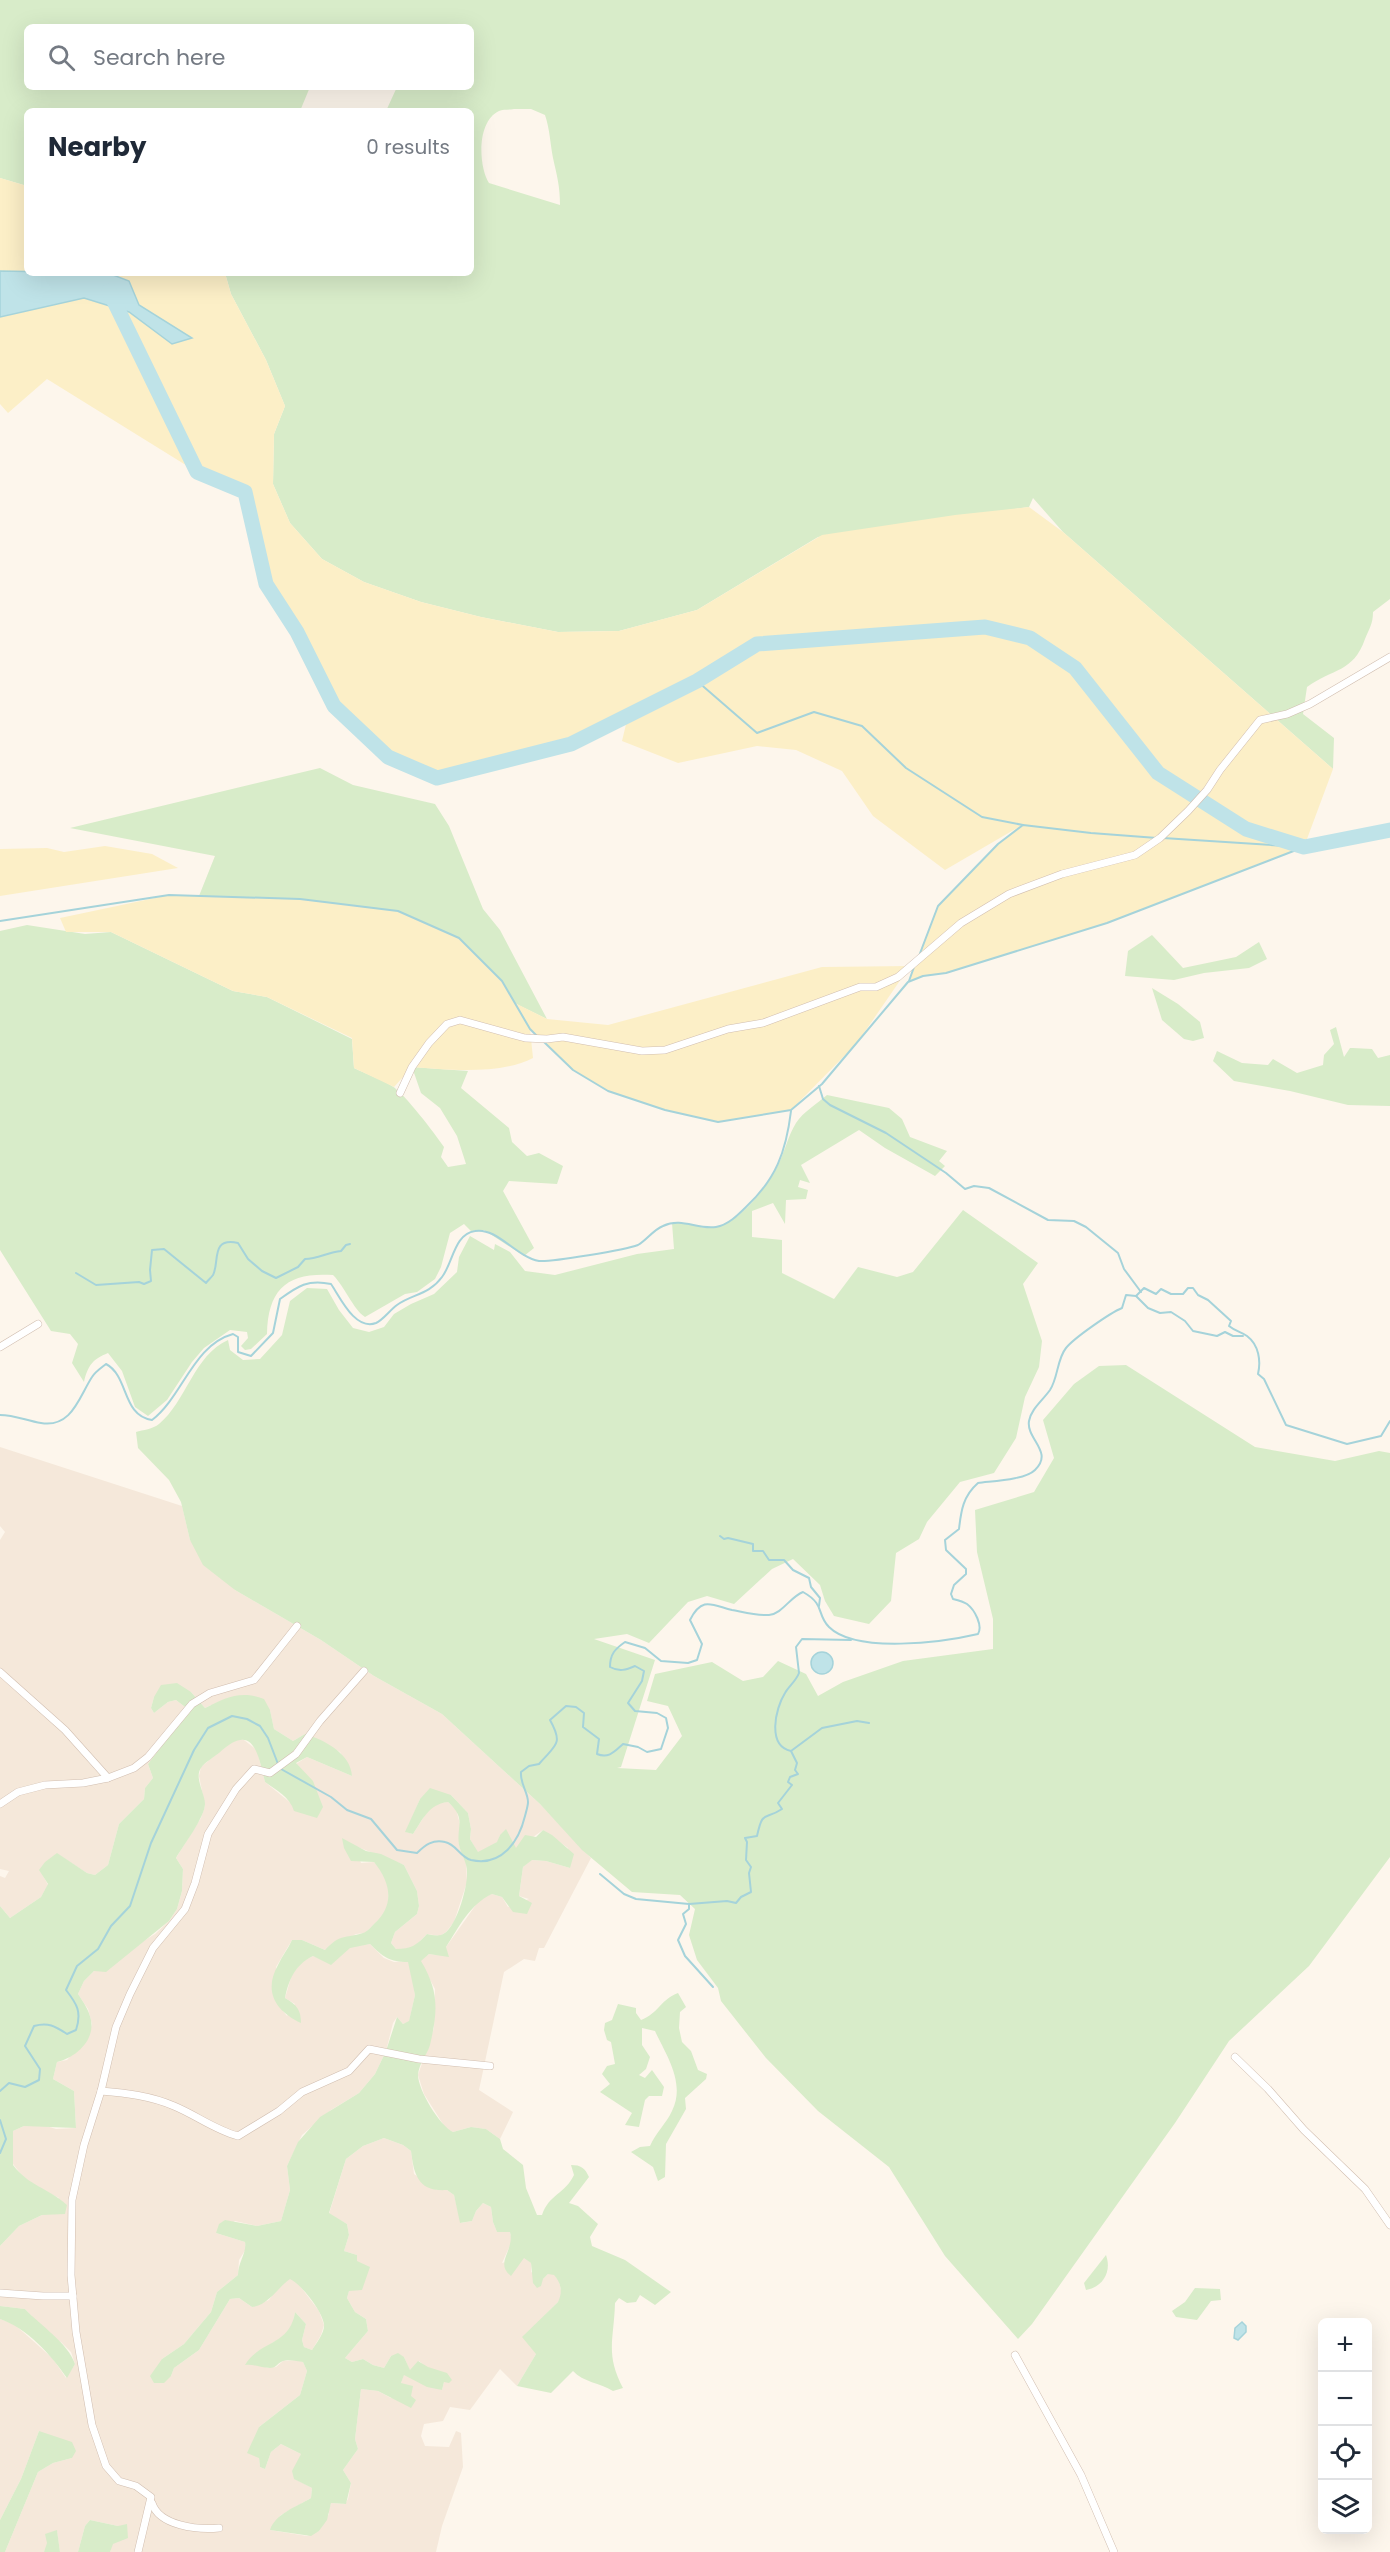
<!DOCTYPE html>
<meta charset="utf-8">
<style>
:root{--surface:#fff;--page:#f2f2f3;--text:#1f2937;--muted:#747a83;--line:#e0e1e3}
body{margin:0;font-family:Poppins,sans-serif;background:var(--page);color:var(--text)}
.controls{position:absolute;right:18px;bottom:18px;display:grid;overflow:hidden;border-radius:9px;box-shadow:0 6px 24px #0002}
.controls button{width:54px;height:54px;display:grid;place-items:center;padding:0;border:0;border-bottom:2px solid var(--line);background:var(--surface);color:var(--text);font:30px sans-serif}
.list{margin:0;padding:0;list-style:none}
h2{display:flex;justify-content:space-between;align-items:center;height:78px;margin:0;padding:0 24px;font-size:26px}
h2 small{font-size:20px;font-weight:400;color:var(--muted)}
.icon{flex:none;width:33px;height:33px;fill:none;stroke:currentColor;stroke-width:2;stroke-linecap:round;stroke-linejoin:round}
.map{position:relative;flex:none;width:1390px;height:2552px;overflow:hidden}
.search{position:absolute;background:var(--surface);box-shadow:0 6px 24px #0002;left:24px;top:24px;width:450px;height:66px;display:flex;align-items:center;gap:15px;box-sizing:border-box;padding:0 21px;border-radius:9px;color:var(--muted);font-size:22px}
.panel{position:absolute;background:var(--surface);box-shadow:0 6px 24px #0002;left:24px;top:108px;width:450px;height:168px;border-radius:9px}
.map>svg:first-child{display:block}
</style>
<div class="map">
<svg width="1390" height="2552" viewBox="0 0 1390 2552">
<rect width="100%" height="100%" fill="#fdf6ec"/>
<path fill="#f5e8da" d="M0 1447 182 1506 190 1540 235 1590 321 1640 374 1676 442 1714 540 1804 591 1858 544 1948H539L535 1961 524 1959 504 1972 479 2090 513 2112 500 2139 486 2129 471 2127 453 2132 446 2129 424 2094 418 2075 434 2028 435 1989 420 1961 429 1954 437 1955 446 1947 480 1899 492 1894 502 1897 508 1907 529 1899 519 1896 523 1867 531 1860 546 1861 570 1868 568 1848 543 1830 516 1849 500 1835 498 1842 478 1853 470 1839 471 1829 468 1813 451 1795 420 1799 406 1832 413 1834 427 1812 436 1803 448 1802 456 1809 461 1828 459 1845 466 1862 467 1882 454 1922 446 1932 440 1936 427 1934 416 1945 408 1949H396L391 1943 395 1932 417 1914 419 1906 417 1891 404 1865 355 1846 361 1863 374 1862 385 1875 389 1886 388 1907 381 1918 365 1933 356 1934 325 1950 302 1940H292L276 1967 283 2011 287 2016 295 2004 285 1998 292 1974 303 1961 313 1956 323 1959 342 1954 350 1947 370 1944 384 1958 394 1962 408 1961 412 1971 415 1995 409 2022 403 2024 397 2017 393 2023 386 2051 375 2074 359 2093 331 2110 302 2135 287 2166 290 2190 281 2221 257 2226 235 2221 216 2233 245 2242 246 2249 239 2260 238 2275 217 2292 211 2312 184 2344 162 2359 171 2376 174 2368 199 2350 230 2299 239 2298 252 2307 269 2300 278 2287 290 2278 297 2282 319 2311 324 2325 321 2335 312 2350 304 2347 302 2340 306 2324 295 2312 292 2327 283 2337 272 2343 257 2364 268 2368 276 2367 283 2361 297 2360 303 2362 307 2371 300 2395 259 2427V2458L260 2467 265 2469 271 2452 281 2444 301 2454 295 2479 312 2488 311 2498 281 2515 270 2530 307 2536 319 2531 329 2514 328 2512 331 2503 345 2504 348 2499 351 2483 343 2470 358 2449 355 2439 361 2389 378 2391 391 2398 411 2396 401 2383 404 2374 442 2390 444 2382 419 2361 410 2371 404 2357 391 2356 384 2368 373 2365 363 2359 352 2362 345 2358 368 2331 366 2319 355 2312 347 2298 357 2261V2255L344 2251 349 2235 347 2224 329 2214 346 2159 363 2146 384 2138 403 2145 411 2151 414 2174 437 2190H447L454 2195 461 2223 472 2221 476 2211 483 2203 491 2207 493 2222 497 2232H510L512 2241 502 2263 524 2257 531 2263V2272L543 2279 548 2274H554L559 2281 562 2295 558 2302 546 2314 536 2354 517 2386 500 2369 470 2410 450 2407 443 2421 424 2424 421 2436 425 2446 449 2447 456 2431 461 2433 463 2467 442 2526 436 2552H110L112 2544 119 2541 118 2526 90 2520 85 2526 78 2552H60L57 2531 44 2552H5L38 2472 53 2463 72 2458 39 2431 21 2479 0 2520V2319L14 2324 40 2347 53 2359 66 2378 75 2364 71 2352 61 2342 51 2337 25 2309 0 2306V2246L19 2226 42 2215 59 2198 27 2182 13 2164V2131L24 2126 43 2125 56 2129 76 2128 74 2091 53 2079 57 2062 67 2060 88 2036 92 2024 88 2009 78 1994 84 1981 94 1971 155 1934 169 1921 177 1909 182 1891 183 1869 176 1858 201 1818 205 1806 199 1776 201 1767 230 1743 238 1739 244 1740 257 1750 265 1782 292 1804 296 1764 307 1757 352 1776 340 1752 305 1734 293 1741 274 1729 270 1710 211 1705 205 1708 191 1692 154 1697 151 1708 154 1713 168 1702 176 1700 189 1710 148 1764 153 1778 145 1788 144 1799 119 1824 108 1865 95 1875 87 1873 57 1854 40 1870 48 1885 41 1897 10 1918 0 1906V1876L5 1878 9 1871 0 1869V1540L5 1532 0 1526Z"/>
<g fill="#d8ecc9" fill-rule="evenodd">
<path d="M0 0H1390V599L1373 612C1373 624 1369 629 1365 639 1353 673 1333 668 1307 687L1303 714 1334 738 1333 769 1063 532 1033 498 1029 507 818 537 697 610 619 631 558 632 481 617 421 602 364 582 322 559 290 523 273 484 274 434 285 406 266 360 231 294 225 273H471V111H386L397 87H471V27H27V87H310L300 111H27V186L0 178ZM514 109H531L545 115C550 130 550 143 553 158 557 176 560 186 560 205L489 183C478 165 477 121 499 111 503 109 509 110 514 109Z"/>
<path d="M320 768 353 785 435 804 449 826 483 909 500 930 547 1019 300 899 199 896 215 856 70 828Z"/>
<path d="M27 925 85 934 111 932 233 991 267 997 352 1039 354 1068C366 1074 381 1079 392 1086 405 1094 435 1134 444 1147L441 1157 448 1167 466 1164 457 1136 440 1108 421 1093 412 1067 468 1071 461 1088 509 1128 512 1142 527 1156 539 1153 563 1166 557 1184 509 1181 503 1191 534 1248 524 1256 484 1230 471 1231 464 1224 450 1233 441 1267 435 1279 417 1292 405 1294 365 1317C353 1309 345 1287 333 1275 288 1272 268 1288 267 1334L251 1349 245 1350 241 1346 248 1338 247 1332 230 1330 204 1348 192 1362 167 1400 148 1416 135 1407 122 1371 108 1353C93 1359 88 1365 84 1382L72 1363 78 1344 70 1334 51 1331 0 1250V931Z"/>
<path d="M1152 935 1183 968 1236 957 1259 942 1267 959 1249 968 1204 973 1174 980 1125 976 1128 951Z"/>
<path d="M1152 988 1178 1004 1200 1022 1204 1038 1193 1041 1184 1039 1162 1020Z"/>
<path d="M1336 1027 1344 1057 1350 1048H1353L1372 1049 1378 1058 1390 1055V1106L1348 1105 1290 1091 1234 1081 1213 1061 1217 1051 1242 1063 1268 1065 1273 1059 1297 1073 1323 1065 1324 1055 1334 1044 1330 1030Z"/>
<path d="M827 1095 889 1108 902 1119 910 1137 947 1151 939 1161 945 1166 935 1176 885 1148 859 1130 801 1165 810 1183 800 1180 798 1187 808 1190 806 1199 786 1200 785 1224 773 1203 752 1211V1237L782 1240V1273L834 1299 858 1267 897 1277 913 1272 963 1210 1038 1263 1023 1284 1042 1341 1039 1367 1025 1397 1016 1438 994 1473 960 1482 927 1522 919 1539 896 1553 891 1601 869 1624 834 1616 825 1601 820 1585 793 1559 772 1569 734 1604 707 1596 688 1602 649 1643 627 1634 594 1639 655 1660 621 1767 617 1768 656 1770 682 1736 668 1706 647 1701 655 1674 712 1662 743 1681 763 1677 778 1661 806 1674 818 1696 843 1682 903 1661 993 1649V1619L977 1552 975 1510 1034 1492 1054 1458 1043 1420 1074 1384 1099 1366 1126 1365 1255 1447 1335 1461 1379 1451 1390 1453V1857L1309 1966 1229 2041 1175 2123 1032 2324 1018 2339 945 2256 889 2167 818 2111 766 2058 721 2001 718 1988 697 1960 689 1935 695 1909 680 1895 632 1892 582 1850 540 1804 442 1714 374 1676 321 1640 235 1590 203 1565 190 1540 181 1502 169 1480 138 1448 136 1432C143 1430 153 1429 159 1424 186 1402 194 1355 228 1340L230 1350 243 1360 260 1359 282 1335 290 1301 307 1288 327 1289 339 1310 353 1328 369 1332 384 1327 394 1314 411 1304 434 1294 457 1272 459 1257 470 1236 494 1250 495 1244 510 1252 525 1271 555 1275 637 1254 674 1249 672 1223C688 1221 702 1231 718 1227 741 1221 768 1186 778 1165 785 1151 788 1136 796 1123 803 1112 818 1103 827 1095Z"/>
<path d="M177 1683 191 1692 205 1708C226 1697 241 1690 264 1699L270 1710 274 1729 293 1741 305 1734C325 1740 351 1754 352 1776L307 1757 296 1763 313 1781 323 1807 317 1818 294 1811C290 1797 276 1790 265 1782 258 1753 253 1721 219 1753 214 1757 204 1763 201 1768 194 1778 205 1793 205 1804 205 1817 183 1846 176 1858L183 1869 182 1891 177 1909 169 1921 106 1972 94 1971 84 1981 78 1994C84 2003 89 2010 91 2020 95 2041 75 2058 57 2062L53 2079 74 2091 76 2128 24 2126 13 2131V2165C30 2187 47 2187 67 2205L65 2214 42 2215 19 2226 0 2246V1906L10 1918 41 1897 48 1884 39 1870 45 1862 57 1853 87 1873 95 1875 108 1865 119 1824 144 1799 145 1788 153 1778 148 1764 189 1710 176 1700 168 1702 154 1713 151 1708 154 1697 161 1685Z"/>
<path d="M430 1788 451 1795 468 1813 471 1829 470 1839 478 1852 497 1842 500 1835 506 1829 516 1848 525 1835 536 1837 543 1830 552 1835 574 1854 570 1868 546 1861 532 1860 523 1867 519 1896 532 1903 527 1914 513 1912 502 1897 492 1894C470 1904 459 1927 446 1947L449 1957 429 1954 421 1961C439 1991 438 2011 430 2045 427 2055 419 2063 418 2075 418 2090 440 2126 453 2132L471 2127 486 2129 500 2139 503 2149 523 2165 526 2188 537 2215H542C549 2194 565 2194 574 2175L571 2165C581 2165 585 2168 589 2177L569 2203 578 2206 598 2224 590 2237 592 2246 625 2260 671 2292 655 2305 640 2295 636 2302 627 2303 619 2298 615 2303C614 2340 605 2354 623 2388L613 2391C600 2383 583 2382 573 2371L551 2393 517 2386 536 2354 522 2337 558 2302C563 2292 561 2283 554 2275L548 2274 543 2279 541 2286 537 2288 533 2283 531 2263 524 2258 511 2276C494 2263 515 2250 510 2232H497L493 2222 491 2207 483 2203 476 2211 472 2221 460 2223 454 2195 447 2190C418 2192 414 2175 411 2151L403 2145 384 2138 363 2146 346 2159 329 2213 347 2224 349 2235 344 2251 357 2255V2261L370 2267 362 2290 349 2291 347 2298 355 2312 366 2319 368 2331 345 2358 352 2362 363 2359 373 2365 384 2368 391 2356 398 2353 404 2357 410 2370 418 2361 428 2367 447 2373 452 2380 449 2383 444 2382 442 2390 427 2387 404 2375 401 2383 413 2386 411 2396 416 2400 411 2408 378 2391 361 2389 355 2439 358 2449 343 2470 351 2483 346 2504 331 2503 327 2520 319 2531 311 2536 270 2530C275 2514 296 2507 311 2498L312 2488 294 2479 292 2471 301 2454 281 2444 271 2452 265 2469 260 2467 259 2458 247 2453 259 2427 300 2395 307 2371 303 2362C298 2361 288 2359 283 2361 277 2363 277 2368 270 2368 261 2368 255 2364 245 2365 260 2340 290 2346 295 2312L306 2324 302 2340 304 2347 312 2350C316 2343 325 2333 324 2324 322 2311 302 2285 290 2279 277 2288 269 2305 252 2307L239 2298 230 2299 199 2350 174 2368 171 2376 164 2383H154L150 2376 162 2359 184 2344 211 2312 217 2292 238 2275C238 2262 247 2253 245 2242L216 2233 219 2224 225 2220 257 2226 281 2221 290 2190 287 2166 298 2142 320 2117 359 2093 375 2074 386 2051 397 2017 403 2024 409 2021 415 1995 408 1962C390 1962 383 1957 370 1944L350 1948 331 1965 313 1956C295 1965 289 1979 285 1998 297 2005 301 2010 301 2023 276 2011 263 1992 278 1965 282 1956 288 1949 292 1940H302L325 1950C341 1933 344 1939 363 1933 367 1932 371 1927 374 1924 395 1905 391 1883 374 1862L351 1861 344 1848 342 1838 366 1851 381 1854 404 1865 417 1891 419 1906 417 1914 395 1932 391 1943 396 1949C411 1949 417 1945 427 1934 431 1935 437 1936 441 1935 456 1931 468 1886 467 1872 467 1862 461 1854 459 1845 456 1826 467 1819 448 1802 429 1804 423 1819 413 1834L405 1832 420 1799Z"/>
<path d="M678 1993 686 2007 680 2012 679 2028 682 2042 691 2051 698 2070 707 2074 706 2079 685 2098 686 2109 666 2144 665 2177 658 2181 653 2167 631 2152 640 2147 650 2146C656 2132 666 2124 672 2111 686 2083 666 2055 655 2031L642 2028V2045L650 2057 646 2069 639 2075 645 2078 652 2070 664 2087 662 2096H649L645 2100 639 2127 625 2125 632 2113 600 2092 610 2084 602 2074 607 2066 615 2064 611 2042 607 2040 604 2030 605 2023 612 2020 618 2004 636 2008V2013L641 2020C658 2014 661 1999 678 1993Z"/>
<path d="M1106 2255C1112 2272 1103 2287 1086 2290L1084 2283Z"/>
<path d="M1195 2288 1220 2289 1221 2300 1211 2301 1197 2320 1176 2317 1172 2311 1185 2302Z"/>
<path d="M0 2306 25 2309C41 2326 68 2343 75 2364L67 2378C51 2355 27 2328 0 2319Z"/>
<path d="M39 2431 72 2442 76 2451 72 2458 53 2463 38 2472 5 2552H0V2520L21 2479Z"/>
<path d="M90 2520 118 2526 127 2524 128 2538 113 2544 110 2552H78L85 2526Z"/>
<path d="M57 2530 60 2552H44L47 2543 45 2534Z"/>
</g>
<g fill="#fcefc7">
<path d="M0 178 27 186V272L0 271Z"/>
<path d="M49 273H225L231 294 266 360 285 406 274 434 273 484 290 523 322 559 364 582 421 602 481 617 558 632 619 631 697 610 822 535 955 515 1029 507 1063 532 1333 769 1304 847 1107 923 946 973 923 976 908 982 938 906 998 844 1017 828 945 870 873 816 842 771 796 750 757 746 678 763 622 741 628 716 571 744 437 778 388 757 334 706 297 632 266 584 245 492 197 472 47 379 8 413 0 404V317L84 298 129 312 172 344 191 338C153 314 94 275 49 273Z"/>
<path d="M105 846 152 854 178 868 0 896V849L47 848 64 852Z"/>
<path d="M169 895 300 899 398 911 459 938 502 981 515 1003 547 1019 608 1025 822 967 910 966 857 1043 791 1110 718 1122 665 1110 608 1091 573 1070 530 1029 533 1058C500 1075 448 1070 412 1067L394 1087 354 1068 352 1038 267 997 233 991 111 932H66L60 918Z"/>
</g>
<g fill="#bfe3e8" stroke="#a5d3da" stroke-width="1.5">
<path d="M0 271 108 273 129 281 139 305 192 338 172 344 129 312 84 298 0 317Z"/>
<circle cx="822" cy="1663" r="11"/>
<path d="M1242 2322 1246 2326V2332L1238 2340 1234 2338 1235 2328Z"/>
</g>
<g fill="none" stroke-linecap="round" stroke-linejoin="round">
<g stroke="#a5d3da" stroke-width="2">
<path d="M697 681 757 733 814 712 862 726 906 768 982 817 1023 825"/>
<path d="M1163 838 1301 847"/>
<path d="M0 921 169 895 300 899 398 911 459 938 502 981 530 1029 537 1036"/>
<path d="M919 956 938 906 998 844 1023 825 1091 833 1157 838"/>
<path d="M909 981 914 967"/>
<path d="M544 1042 573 1070 608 1091 665 1110 718 1122 791 1110 822 1084 908 982 923 976 946 973 1107 923 1304 847"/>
<path d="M819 1086 823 1099 830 1105 886 1133 946 1173 965 1189 974 1186 989 1188 1048 1220 1074 1221 1086 1227 1118 1253 1124 1269 1141 1292"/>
<path d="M76 1273 96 1285 139 1282 144 1284 151 1281 150 1270 152 1250 164 1249 206 1283C208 1280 211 1278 213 1275 220 1262 210 1237 238 1243L248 1259 262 1271 276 1278 298 1267 305 1259C318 1259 328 1252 341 1251L346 1245 350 1244"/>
<path d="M1136 1296 1148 1308 1160 1313 1171 1312 1185 1321 1193 1331 1217 1336 1225 1332 1233 1336H1243"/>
<path d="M0 1415C15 1415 27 1421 41 1423 72 1428 79 1397 92 1377 95 1372 101 1368 106 1364 129 1376 122 1416 152 1420 183 1396 193 1345 233 1334L238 1337V1352L251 1356 273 1333 280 1299C298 1286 308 1279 331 1284 340 1297 355 1331 376 1323 383 1320 390 1310 397 1305 412 1294 429 1295 442 1277 453 1263 454 1234 475 1231 497 1227 516 1257 539 1261 552 1262 625 1250 638 1245 647 1240 653 1230 663 1226 682 1217 697 1230 716 1227 728 1225 738 1215 746 1207 776 1179 786 1152 791 1111"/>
<path d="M720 1536 724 1539 728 1538 753 1544V1551H763L769 1560H784L793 1570 809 1578 811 1587 820 1598 819 1606"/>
<path d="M791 1751 822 1728 857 1721 869 1723"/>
<path d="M281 1769 331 1797 347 1810 371 1819 397 1850 417 1853C425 1845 433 1839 445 1842 456 1844 460 1857 471 1860 502 1867 519 1841 525 1816 526 1812 528 1806 528 1802 528 1792 520 1784 521 1772L529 1766 539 1764C555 1745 564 1745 550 1720L566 1706 576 1707 584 1713 583 1727 599 1739 597 1754C609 1759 615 1751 623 1744L638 1747 647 1752 661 1749 668 1728 666 1718 657 1713 635 1711 628 1703 642 1681 644 1671 635 1666C626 1670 619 1672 610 1667 610 1654 615 1649 625 1642L645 1648 661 1661 688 1663 697 1660 702 1644 690 1620C702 1596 712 1605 732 1610 743 1612 758 1616 769 1615 782 1614 790 1597 803 1592 826 1605 816 1614 829 1627 856 1654 944 1642 978 1634 983 1626 975 1610 967 1604 964 1602 957 1600 953 1599L951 1594 954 1585 966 1574V1569L946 1550 945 1540 959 1529C961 1511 963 1496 978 1483 992 1481 1025 1480 1035 1470 1054 1452 1026 1439 1029 1421 1031 1409 1043 1400 1050 1390 1058 1378 1057 1359 1066 1348 1074 1338 1110 1313 1122 1308L1126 1295 1136 1296 1144 1288 1156 1294 1161 1289 1171 1294H1183L1188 1288H1193L1198 1295 1208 1300 1231 1321 1229 1326C1235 1331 1241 1332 1247 1336 1259 1345 1261 1361 1258 1374L1264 1379 1286 1425 1347 1444 1381 1436 1390 1421"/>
<path d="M600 1874 624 1894 636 1899 689 1904 727 1901 736 1903 741 1897 751 1892 749 1873 751 1867 746 1860 747 1842 745 1838 757 1836C763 1809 764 1821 782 1809L778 1803 792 1785 788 1782 790 1777 798 1774 795 1770 797 1763 791 1751C767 1746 775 1709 785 1693 789 1686 796 1681 799 1673L796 1647 802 1639 851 1640"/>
<path d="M689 1905V1909L683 1914 686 1924 678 1940 685 1956 713 1987"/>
<path d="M0 2091 9 2083 25 2087 39 2080 40 2069 25 2046 34 2026C48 2022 55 2026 67 2034L76 2030C82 2012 77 2004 66 1990L77 1966 98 1949 111 1926 130 1906 151 1843 194 1750 208 1728 232 1716 247 1719 260 1726 268 1738 278 1764"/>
<path d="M0 2120 6 2139 0 2153"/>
</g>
<path stroke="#bfe3e8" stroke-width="15" d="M109 291 197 472 245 492 266 584 297 632 334 706 388 757 437 778 571 744 697 681 757 644 985 627 1030 638 1075 668 1158 773 1246 829 1304 847 1390 830"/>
<g stroke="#d1beb0" stroke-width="8">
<g id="minor">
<path d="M400 1093 412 1067 429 1043 447 1024 460 1020 525 1038 547 1039 563 1037 642 1051 665 1050 728 1029 763 1023 860 987H876L898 977 961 923 1009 894 1062 874 1135 855 1160 838 1188 811 1207 790 1220 770 1260 720 1287 714 1310 704 1390 657"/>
<path d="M0 1347 38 1324"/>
<path d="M0 1672 65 1730 108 1778"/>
<path d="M0 1804 18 1792 45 1785 83 1783 108 1778 134 1768 148 1757 192 1704 210 1693 254 1680 297 1626"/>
<path d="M1235 2057 1268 2089 1304 2130 1365 2189 1390 2225"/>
<path d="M101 2091C126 2093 151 2096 174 2106 196 2115 215 2130 238 2136L279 2111 302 2092 349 2071 369 2049 419 2059 490 2066"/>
<path d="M0 2293 43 2296H73"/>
<path d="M1015 2355 1081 2475 1114 2552"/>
<path d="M152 2503C159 2526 198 2530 219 2528"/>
<path d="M138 2552 151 2497 136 2486 119 2481 106 2466 92 2425 76 2332 71 2275 72 2200 84 2145 101 2091 116 2027 130 1994 153 1948 185 1909 195 1883 208 1834 236 1789 254 1769 270 1773 296 1754 320 1721 364 1671"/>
</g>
</g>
<use href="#minor" stroke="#fff" stroke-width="7"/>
</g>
</svg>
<div class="controls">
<button>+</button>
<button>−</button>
<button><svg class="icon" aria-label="locate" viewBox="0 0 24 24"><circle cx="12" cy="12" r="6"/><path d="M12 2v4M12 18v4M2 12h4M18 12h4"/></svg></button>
<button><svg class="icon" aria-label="layers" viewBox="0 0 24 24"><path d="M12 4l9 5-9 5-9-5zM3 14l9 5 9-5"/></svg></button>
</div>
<div class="search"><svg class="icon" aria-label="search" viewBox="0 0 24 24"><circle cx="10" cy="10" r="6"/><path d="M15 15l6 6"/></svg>Search here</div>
<section class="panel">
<h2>Nearby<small>0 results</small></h2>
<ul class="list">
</ul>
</section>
</div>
